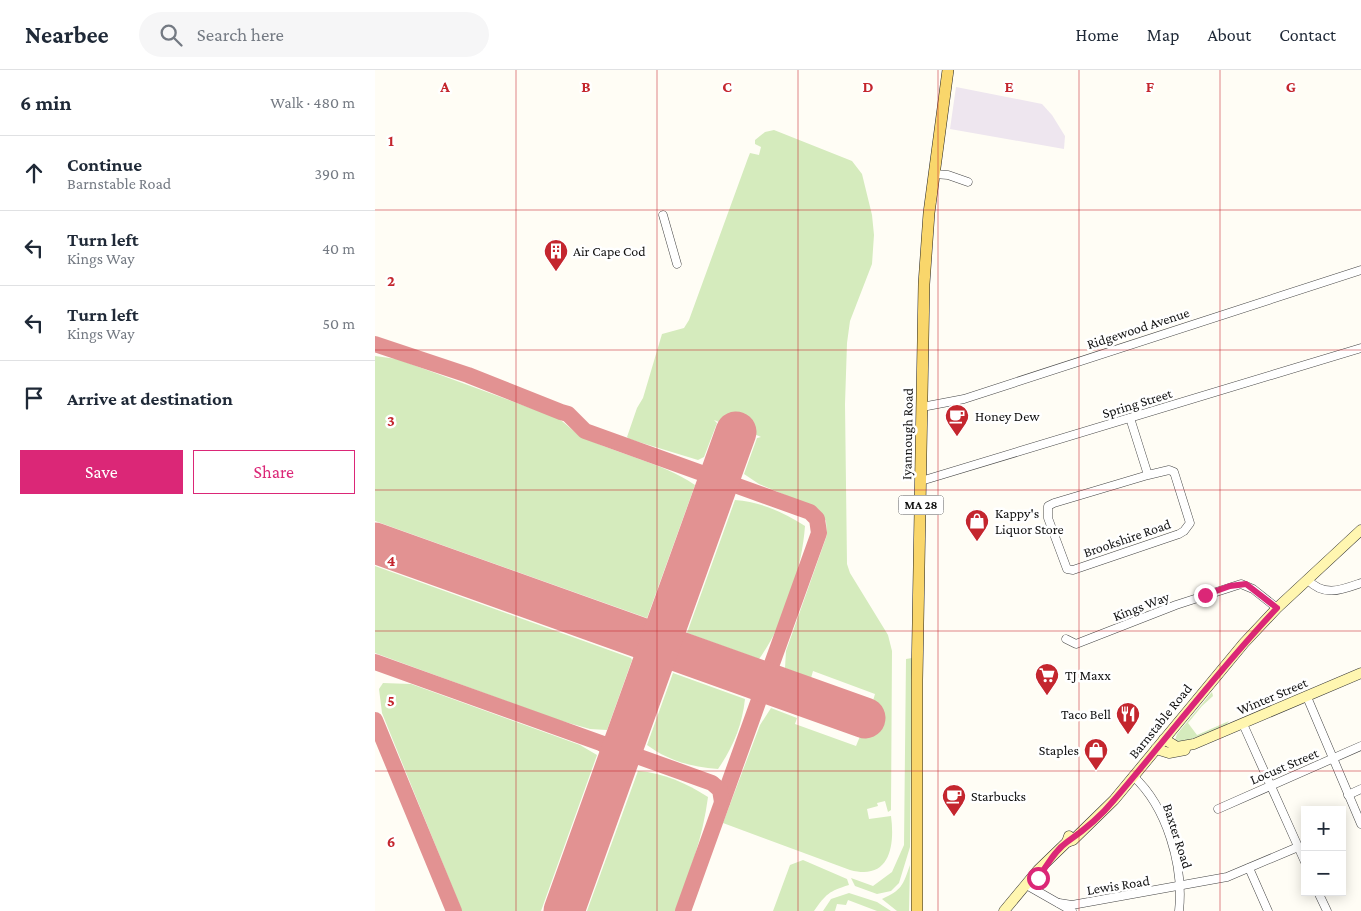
<!DOCTYPE html>
<meta charset="utf-8">
<style>
:root{--surface:#fff;--page:#f6f6f7;--text:#1f2937;--muted:#747a83;--line:#e0e1e3;--accent:#db2777}
body{margin:0;font-family:"Crimson Pro",serif;background:var(--page);color:var(--text)}
.controls{position:absolute;right:15px;bottom:15px;display:grid;overflow:hidden;border-radius:0px;box-shadow:0 2px 12px #0003}
.controls button{width:45px;height:45px;display:grid;place-items:center;padding:0;border:0;border-bottom:1px solid var(--line);background:var(--surface);color:var(--text);font:25px sans-serif}
.stop{position:absolute;width:15px;height:15px;margin:-11px;border:4px solid #db2777;border-radius:50%;background:#fff}
.stop.end{background:#db2777;border-color:#fff;box-shadow:0 1px 5px #0008}
.list{margin:0;padding:0;list-style:none}
h2{display:flex;justify-content:space-between;align-items:center;height:65px;margin:0;padding:0 20px;font-size:21px}
h2 small{font-size:16px;font-weight:400;color:var(--muted)}
.list li{display:grid;grid-template-columns:32px 1fr auto;gap:15px;align-items:center;box-sizing:border-box;height:75px;padding:0 20px;border-top:1px solid var(--line)}
.list b{display:block;font-size:19px;white-space:nowrap}
.list p{margin:0;font-size:16px;white-space:nowrap;color:var(--muted)}
.list em{font-size:16px;font-style:normal;color:var(--muted)}
.actions{display:flex;gap:10px;padding:15px 20px}
.actions a{flex:1;padding:11px 0;border:1px solid var(--accent);border-radius:0px;text-align:center;font-size:18px;color:var(--accent)}
.actions .main{background:var(--accent);color:#fff}
.icon{flex:none;width:28px;height:28px;fill:none;stroke:currentColor;stroke-width:2;stroke-linecap:round;stroke-linejoin:round}
.map{position:relative;flex:none;width:986px;height:841px;overflow:hidden}
header{display:flex;align-items:center;gap:30px;box-sizing:border-box;height:70px;padding:0 25px;background:var(--surface);border-bottom:1px solid var(--line)}
header strong{font-size:24px}
nav{display:flex;gap:28px;margin-inline-start:auto;font-size:18px}
.search{width:350px;height:45px;background:var(--page);display:flex;align-items:center;gap:12px;box-sizing:border-box;padding:0 18px;border-radius:28px;color:var(--muted);font-size:19px}
main{display:flex}
aside{flex:1;background:var(--surface)}
.map>svg:first-child{display:block}
</style>
<header>
<strong>Nearbee</strong>
<div class="search"><svg class="icon" aria-label="search" viewBox="0 0 24 24"><circle cx="10" cy="10" r="6"/><path d="M15 15l6 6"/></svg>Search here</div>
<nav><a>Home</a><a>Map</a><a>About</a><a>Contact</a></nav>
</header>
<main>
<aside>
<h2>6 min<small>Walk · 480 m</small></h2>
<ul class="list">
<li><svg class="icon" aria-label="ahead" viewBox="0 0 24 24"><path d="M12 20V5M6 11l6-6 6 6"/></svg><div><b>Continue</b><p>Barnstable Road</p></div><em>390 m</em></li>
<li><svg class="icon" aria-label="left" viewBox="0 0 24 24"><path d="M17 20v-9H6M10 6l-5 5 5 5"/></svg><div><b>Turn left</b><p>Kings Way</p></div><em>40 m</em></li>
<li><svg class="icon" aria-label="left" viewBox="0 0 24 24"><path d="M17 20v-9H6M10 6l-5 5 5 5"/></svg><div><b>Turn left</b><p>Kings Way</p></div><em>50 m</em></li>
<li><svg class="icon" aria-label="arrive" viewBox="0 0 24 24"><path d="M6 21V4h12l-3 4 3 4H6"/></svg><div><b>Arrive at destination</b></div></li>
</ul>
<div class="actions"><a class="main">Save</a><a>Share</a></div>
</aside>
<div class="map">
<svg width="986" height="841" viewBox="0 0 986 841">
<rect width="100%" height="100%" fill="#fffdf5"/>
<path fill="#eee6ef" d="M581 17 667 34 677 45 690 66 689 79 575 59Z"/>
<g fill="#d5ebbd">
<path d="M399 60 477 91 487 104 497 145 499 165 497 194 475 251 472 273 470 334 472 494 475 503 513 565 517 581 516 740 513 742 510 731 502 733 503 736 492 739 494 749 516 746C520 776 515 811 475 800L348 753 385 655 396 638 422 648 420 654 481 676 488 659 495 660 501 644 495 641 500 624 438 601 436 608 410 598 411 581 452 465 451 451 443 439 384 414 369 404 382 368 386 367 377 363 375 367 348 357 349 354 339 350 342 353 329 387 323 390 254 369 252 367 262 338 268 328 287 264 309 258 314 250 373 88 375 83 384 85 386 77 380 74V70L390 62Z"/>
<path d="M0 286 22 289 180 347C191 352 197 362 208 367 244 385 286 392 320 415L272 548 0 451Z"/>
<path d="M360 430C386 432 408 442 430 456 427 498 409 555 384 589L312 563Z"/>
<path d="M0 496 256 588 257 590 232 660 215 659 183 650 0 583Z"/>
<path d="M537 588 535 777 524 813 516 821 502 824 480 816 476 808 498 816 517 802 529 775 531 589Z"/>
<path d="M298 603 370 629C367 656 358 677 343 699 316 697 294 691 272 675Z"/>
<path d="M8 613 36 614 205 675 222 685 166 841H87L7 643 4 619Z"/>
<path d="M837 622 838 626 827 636 813 653 822 665 854 651 851 655 807 673 800 670 802 664Z"/>
<path d="M263 701C289 703 311 713 333 727 328 767 314 804 300 841H212Z"/>
<path d="M428 790 472 809 474 815C454 821 451 824 439 841H398L415 795Z"/>
<path d="M535 795 534 841H522L507 829C527 820 528 815 535 795Z"/>
<path d="M474 823 502 832 516 841H502L473 830 471 835 462 834 460 841H448L456 829Z"/>
</g>
<g fill="none" stroke-linecap="round" stroke-linejoin="round">
<g stroke="#e29292" stroke-width="16">
<path d="M0 274 93 305 186 342 193 344 210 361 435 442 442 449 444 463 308 841"/>
<path d="M0 592 337 713 345 720 347 732"/>
<path d="M372 607 383 617 385 627"/>
<path d="M0 650 79 841"/>
<path d="M228 674H244L253 663"/>
<path d="M229 675 239 682 241 697"/>
</g>
<g stroke="#e29292" stroke-width="41">
<path d="M0 473 490 648"/>
<path d="M189 841 361 362"/>
</g>
<g stroke="#444" stroke-width="9">
<g id="street">
<path d="M559 104 573 105 593 112"/>
<path d="M288 145 302 194"/>
<path d="M547 337 589 329 986 200"/>
<path d="M755 348 773 405 679 433 673 436V448L692 499 698 500 804 464 809 461 815 453 799 402 794 400 773 405"/>
<path d="M546 411 986 278"/>
<path d="M933 510C949 527 966 520 986 513"/>
<path d="M691 569 701 574 801 535 866 514 878 519 902 538"/>
<path d="M932 627 986 754"/>
<path d="M868 654 930 792"/>
<path d="M758 706C792 737 809 796 804 841"/>
<path d="M973 725 986 719"/>
<path d="M843 739 986 676"/>
<path d="M874 798 893 841"/>
<path d="M655 817 697 841"/>
<path d="M943 822 952 841"/>
<path d="M684 833 697 835 852 807 923 777"/>
</g>
</g>
<g stroke="#333" stroke-width="11">
<g id="secondary">
<path d="M789 669 802 677 819 674 986 603"/>
<path d="M781 679 794 683 810 680"/>
<path d="M692 772 698 770 739 730 869 573 902 538 986 460"/>
<path d="M629 841 663 800 692 772 694 766"/>
</g>
</g>
<g stroke="#222" stroke-width="12">
<path id="primary" d="M542 841V610L549 214 554 143 573 0"/>
</g>
<use href="#street" stroke="#fff" stroke-width="8"/>
<use href="#secondary" stroke="#fff6b0" stroke-width="10"/>
<use href="#primary" stroke="#f9d66b" stroke-width="11"/>
</g>
<g fill="none" stroke-linecap="round" stroke-linejoin="round">
<path stroke="#db2777" stroke-width="6" d="M663 808C672 796 679 781 692 772 708 761 726 746 739 730 794 666 844 599 902 538L871 514 855 516 830 525"/>
</g>
<path fill="none" stroke="#c4262e" stroke-width="1" stroke-opacity="0.55" d="M141 0V841M282 0V841M423 0V841M563 0V841M704 0V841M845 0V841M0 140H986M0 280H986M0 420H986M0 561H986M0 701H986"/>
<defs>
<g id="building-pin" transform="scale(1.25)"><path d="M0 17L-7.5 6A9.5 9.5 0 1 1 7.5 6Z" fill="#c4262e" stroke="#fff"/><path d="M-4-6H4V6H1V3H-1V6H-4ZM-2.5-4.3h1.7v1.8h-1.7ZM.8-4.3h1.7v1.8H.8ZM-2.5-1h1.7V.8h-1.7ZM.8-1h1.7V.8H.8Z" fill="#fff"/></g>
<g id="cafe-pin" transform="scale(1.25)"><path d="M0 17L-7.5 6A9.5 9.5 0 1 1 7.5 6Z" fill="#c4262e" stroke="#fff"/><path d="M-5.5-4.5H6V0H3Q3 3.5 0 3.5H-2.5Q-5.5 3.5-5.5 0ZM3-3.2v2h1.7v-2ZM-6 4.5H4V6H-6Z" fill="#fff"/></g>
<g id="shop-pin" transform="scale(1.25)"><path d="M0 17L-7.5 6A9.5 9.5 0 1 1 7.5 6Z" fill="#c4262e" stroke="#fff"/><path d="M-5-2.5h2.3a2.7 3.5 0 0 1 5.4 0H5L5.5 6h-11ZM-1.5-2.5h3a1.5 2.3 0 0 0-3 0Z" fill="#fff"/></g>
<g id="supermarket-pin" transform="scale(1.25)"><path d="M0 17L-7.5 6A9.5 9.5 0 1 1 7.5 6Z" fill="#c4262e" stroke="#fff"/><path d="M-6-5.5h2.5l.6 2H6L4.5 2H-2.5L-4.4-4H-6ZM-1.5 3.2a1.3 1.3 0 1 0 .1 0ZM3 3.2a1.3 1.3 0 1 0 .1 0Z" fill="#fff"/></g>
<g id="restaurant-pin" transform="scale(1.25)"><path d="M0 17L-7.5 6A9.5 9.5 0 1 1 7.5 6Z" fill="#c4262e" stroke="#fff"/><path d="M-5-6h1v4h1v-4h1v4h1v-4h1v5L-1.5 .5V6h-2V.5L-5-1ZM5-6V6H3V1.5H1.5Q1.5-4 5-6Z" fill="#fff"/></g>
</defs>
<g fill-rule="evenodd">
<use href="#building-pin" x="181" y="181"/>
<use href="#cafe-pin" x="582" y="346"/>
<use href="#shop-pin" x="602" y="451"/>
<use href="#supermarket-pin" x="672" y="605"/>
<use href="#restaurant-pin" x="753" y="644"/>
<use href="#shop-pin" x="721" y="680"/>
<use href="#cafe-pin" x="579" y="726"/>
</g>
<g text-anchor="middle" dominant-baseline="central" stroke-width="5" stroke-linejoin="round" paint-order="stroke">
<rect fill="#fff" stroke="#585858" stroke-width="1" x="523.5" y="425.5" width="45" height="19" rx="4"/>
<g font-size="12" font-weight="bold" fill="#111">
<text x="546" y="435">MA 28</text>
</g>
<g font-size="14" fill="#111" stroke="#fff" text-anchor="start">
<text x="198" y="181">Air Cape Cod</text>
<text x="600" y="346">Honey Dew</text>
<text x="620" y="443">Kappy's<tspan x="620" dy="16">Liquor Store</tspan></text>
<text x="690" y="605">TJ Maxx</text>
<text x="736" y="644" text-anchor="end">Taco Bell</text>
<text x="704" y="680" text-anchor="end">Staples</text>
<text x="596" y="726">Starbucks</text>
</g>
<g font-size="14" fill="#111" stroke="#fff">
<text transform="translate(763 258) rotate(-18)">Ridgewood Avenue</text>
<text transform="translate(762 333) rotate(-17)">Spring Street</text>
<text transform="translate(532 364) rotate(-89)">Iyannough Road</text>
<text transform="translate(752 468) rotate(-19)">Brookshire Road</text>
<text transform="translate(766 536) rotate(-21)">Kings Way</text>
<text transform="translate(897 626) rotate(-23)">Winter Street</text>
<text transform="translate(785 651) rotate(-51)">Barnstable Road</text>
<text transform="translate(909 696) rotate(-23)">Locust Street</text>
<text transform="translate(803 766) rotate(72)">Baxter Road</text>
<text transform="translate(743 815) rotate(-9)">Lewis Road</text>
</g>
</g>
<g font-size="16" text-anchor="middle" font-weight="bold" fill="#c4262e" stroke="#fff" stroke-width="5" stroke-linejoin="round" paint-order="stroke">
<text x="70" y="22">A</text>
<text x="211" y="22">B</text>
<text x="352" y="22">C</text>
<text x="493" y="22">D</text>
<text x="634" y="22">E</text>
<text x="775" y="22">F</text>
<text x="916" y="22">G</text>
<text x="16" y="76">1</text>
<text x="16" y="216">2</text>
<text x="16" y="356">3</text>
<text x="16" y="496">4</text>
<text x="16" y="636">5</text>
<text x="16" y="777">6</text>
</g>
</svg>
<div class="controls">
<button>+</button>
<button>−</button>
</div>
<div class="stop" style="left:663px;top:808px"></div>
<div class="stop end" style="left:830px;top:525px"></div>
</div>
</main>
